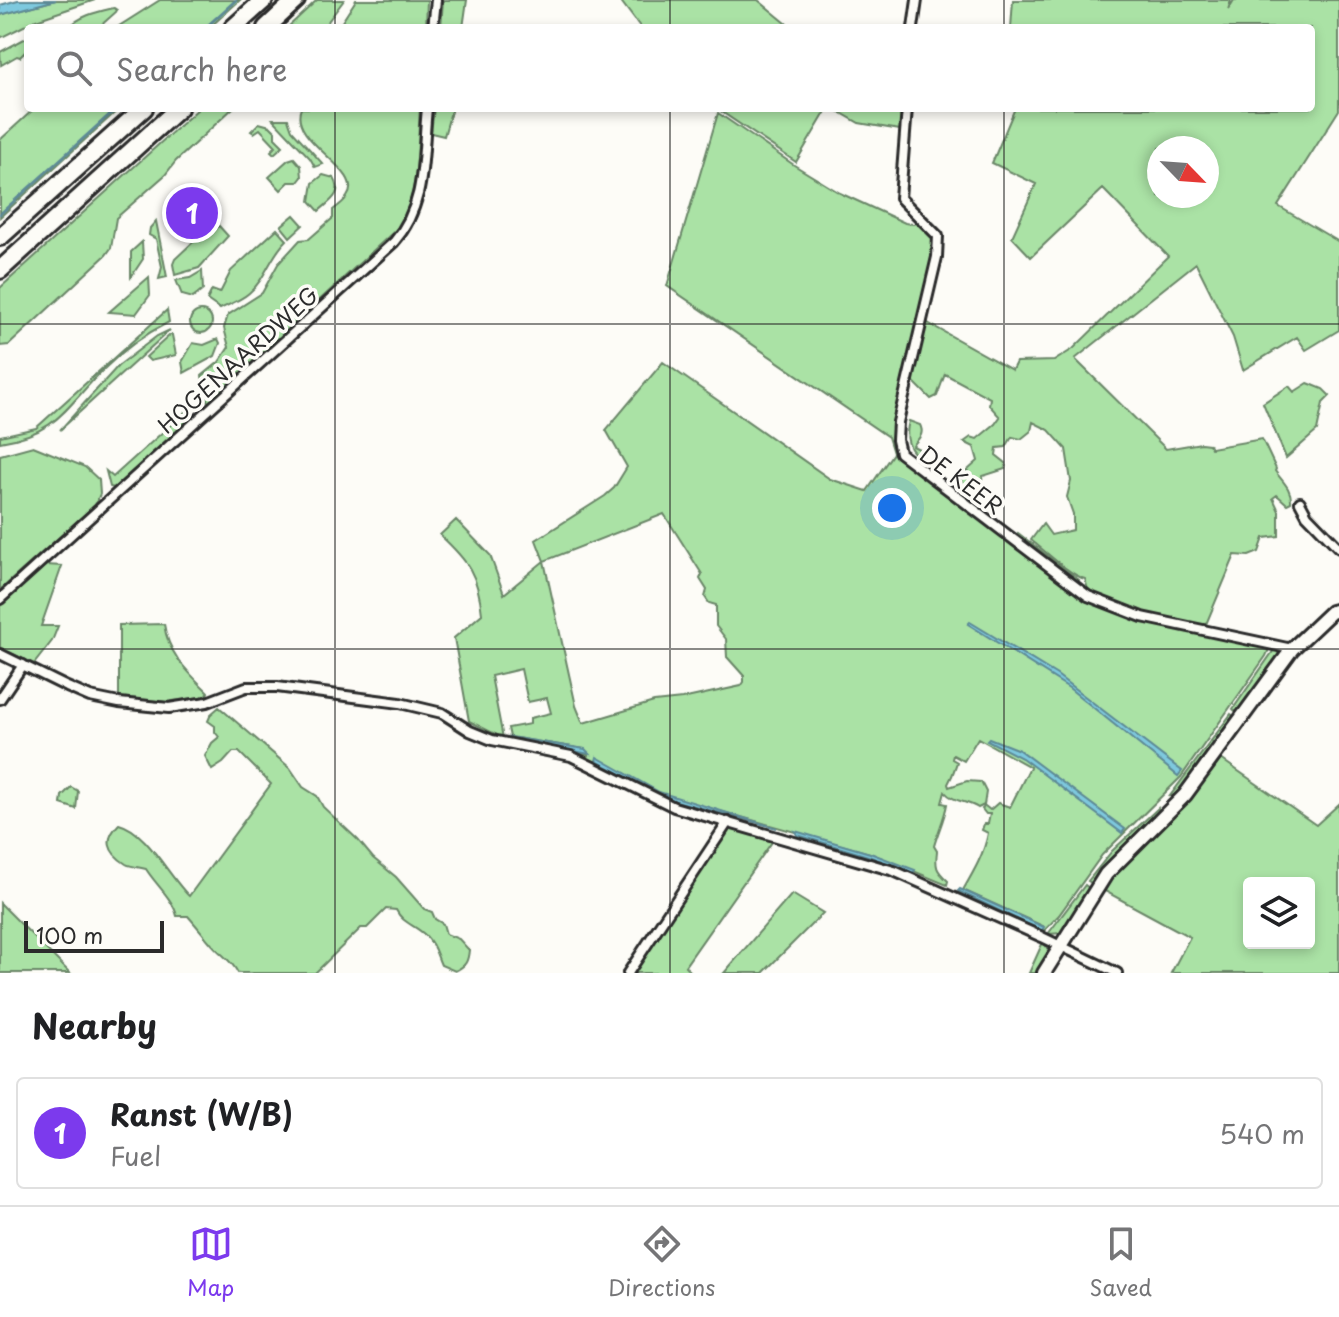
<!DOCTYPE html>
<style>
:root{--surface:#fff;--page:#f6f6f6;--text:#202124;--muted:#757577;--line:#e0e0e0;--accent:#7c3aed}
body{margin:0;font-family:"Playpen Sans",sans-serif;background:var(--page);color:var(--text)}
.controls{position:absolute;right:24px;bottom:24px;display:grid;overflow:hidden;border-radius:8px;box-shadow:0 4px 12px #0003}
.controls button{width:72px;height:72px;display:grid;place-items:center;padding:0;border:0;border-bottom:2px solid var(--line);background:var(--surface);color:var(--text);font:40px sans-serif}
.compass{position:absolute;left:1147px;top:136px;width:72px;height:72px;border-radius:50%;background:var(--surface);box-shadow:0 4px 12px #0003;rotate:115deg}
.scale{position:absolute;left:24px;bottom:20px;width:140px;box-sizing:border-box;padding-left:8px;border:4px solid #2b2b2b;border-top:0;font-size:22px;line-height:28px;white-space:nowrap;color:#2b2b2b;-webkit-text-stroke:6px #fdfcf7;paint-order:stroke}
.you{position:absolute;left:892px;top:508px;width:28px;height:28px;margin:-20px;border:6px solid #fff;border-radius:50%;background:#1a73e8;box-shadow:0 0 0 12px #1a73e833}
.badge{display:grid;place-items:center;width:52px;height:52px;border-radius:50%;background:var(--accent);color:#fff;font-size:26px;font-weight:700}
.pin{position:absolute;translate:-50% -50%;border:4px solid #fff;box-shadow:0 2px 8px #0006}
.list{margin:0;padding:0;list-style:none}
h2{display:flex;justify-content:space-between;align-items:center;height:104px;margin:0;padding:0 32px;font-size:34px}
h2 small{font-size:26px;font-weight:400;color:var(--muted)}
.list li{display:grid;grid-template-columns:52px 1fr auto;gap:24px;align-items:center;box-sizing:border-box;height:112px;margin:0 16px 16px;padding:0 16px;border:2px solid var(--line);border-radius:8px}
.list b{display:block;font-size:30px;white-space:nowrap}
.list p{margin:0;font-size:26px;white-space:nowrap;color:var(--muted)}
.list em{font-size:26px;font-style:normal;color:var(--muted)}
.icon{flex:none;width:44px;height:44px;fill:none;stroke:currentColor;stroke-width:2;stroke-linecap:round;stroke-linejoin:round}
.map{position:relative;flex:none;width:1339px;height:973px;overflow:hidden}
.search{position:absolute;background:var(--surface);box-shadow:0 4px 12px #0003;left:24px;right:24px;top:24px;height:88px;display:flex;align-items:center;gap:20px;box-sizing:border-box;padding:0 28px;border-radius:8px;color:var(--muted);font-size:30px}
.sheet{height:232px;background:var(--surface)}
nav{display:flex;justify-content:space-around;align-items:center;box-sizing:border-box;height:112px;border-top:2px solid var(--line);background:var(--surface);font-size:22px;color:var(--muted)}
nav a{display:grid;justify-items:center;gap:4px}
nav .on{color:var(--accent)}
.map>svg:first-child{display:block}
</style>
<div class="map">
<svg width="1339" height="973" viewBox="0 0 1339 973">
<rect width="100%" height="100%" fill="#fdfcf7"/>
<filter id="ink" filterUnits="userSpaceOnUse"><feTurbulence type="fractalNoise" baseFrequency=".0125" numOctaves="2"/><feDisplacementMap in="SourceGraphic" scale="16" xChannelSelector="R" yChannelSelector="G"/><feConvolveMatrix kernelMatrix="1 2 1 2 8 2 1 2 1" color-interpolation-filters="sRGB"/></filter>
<g filter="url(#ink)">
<g fill="#aae2a5" stroke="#6a8668" stroke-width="2" fill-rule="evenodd">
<path d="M56 0H95L36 20 0 38V15Z"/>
<path d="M160 0H240L209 28H116Z"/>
<path d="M317 0H344L323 28H287Z"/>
<path d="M356 0H427L426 28H338Z"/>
<path d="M443 0H467L463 28H441Z"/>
<path d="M620 0H758L792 28H641Z"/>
<path d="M1013 0H1231L1228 10 1234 0H1339V110L1278 206 1339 242V330L1306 350 1297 337 1243 370 1233 337 1196 263 1075 359 1166 449 1201 443 1209 444 1211 448 1262 439 1276 469 1275 471C1281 480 1292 488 1291 502L1287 504 1277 495 1273 498 1279 511V536L1264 538 1259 552 1249 556 1235 555 1204 629 1270 647 1266 656 1181 777 1102 855 1059 915 1043 932 958 892 1042 930 1043 926 963 890C974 871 984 854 988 833L982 830 984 824H988L990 814H986L982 809 985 806 990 810 998 803 1010 807 1030 767 978 738 964 761 953 755 952 759 957 762C954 771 953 775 948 784L949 787 967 781 981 782 986 792 984 805 978 808C968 801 953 802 945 792L942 803 947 804C945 817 938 832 934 846L937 851C935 867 936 870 948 881L947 885 870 853 709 808 703 813 696 815 609 772 595 762 555 748 588 755 584 749 510 737 508 728 530 724V718L551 713 547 698 528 702 521 669 491 676 503 738 469 721 454 638 482 614C478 574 468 561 440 535L456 520 490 555 504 594 544 561 536 540 605 496 614 488 627 467 606 430 663 362 830 479 867 491 893 453 888 437 667 286 718 113 794 165 840 193 905 223 913 224 922 222 934 239 935 255 895 425 899 458 1091 601 1085 579C1070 575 1046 552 1031 540L1043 524 1051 535 1073 530V514L1067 497 1071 481 1066 449 1049 430 1033 422 1031 431 1021 439 1012 437 1006 447 997 448 996 455 1006 463 1005 469 983 476 980 485 984 494 980 500 966 494 960 477 978 461 974 447 964 442 971 437 977 439 995 424 1000 417 989 405 990 398 945 374 937 396 931 399 912 380 926 322 1012 370 1016 362 1054 361 1073 349 1168 256 1103 189 1031 257 1012 237 1036 184 992 163 1015 108H1311V28H1011ZM1159 148H1207V196H1159ZM664 514 702 574 700 579 707 590 705 597 709 603 716 605V626L726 639 727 657 744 676V682L741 686 682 699 654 702 583 723 576 706 544 561Z"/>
<path d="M114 8 117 10 116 12 98 28H68C81 15 97 12 114 8Z"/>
<path d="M28 37V49L20 57 17 56 1 65 0 52Z"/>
<path d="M35 108H120L0 217V140Z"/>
<path d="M199 108H233L176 161 165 175 116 218 111 248 106 255 9 345 0 346V288Z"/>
<path d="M301 108H420C417 147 419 188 402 224L208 403 202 376 219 362 229 347 224 328 228 315 262 293 278 264 300 240 309 239 333 218V210C337 207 344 202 347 197 367 170 287 142 301 108Z"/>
<path d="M434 108H452L444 136 431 133Z"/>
<path d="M716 108H828L796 162Z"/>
<path d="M833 108H907L906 131 859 123Z"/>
<path d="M273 119H288L292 130 323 164 315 167 310 158Z"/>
<path d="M259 123 270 126 275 131V138L283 146 274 154 271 151 276 146 260 129 254 133 251 131Z"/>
<path d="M294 158 301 166 302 177 298 182H289L281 190 269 177 288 160Z"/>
<path d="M323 175 334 178C344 194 330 201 319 211L310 201 313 183Z"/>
<path d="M294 215 303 225 290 237 281 226Z"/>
<path d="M156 221 167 277 159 279 162 267 156 239 149 235 150 228Z"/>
<path d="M219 226 228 236 199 268 175 275 173 264 175 259 208 228 212 232Z"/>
<path d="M277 229 287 240C270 256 266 279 249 293 241 300 230 304 220 309L207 300 212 290 220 293 231 271Z"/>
<path d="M142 242 143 259 131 277V252Z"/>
<path d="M202 271 203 290 193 298 182 295 176 280 190 278Z"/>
<path d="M149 277 150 295 136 314 109 312Z"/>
<path d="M167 310 169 322C145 334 123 350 104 369 65 407 59 433 0 442V436L36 428Z"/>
<circle cx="201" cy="322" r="11"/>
<path d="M170 330 60 430 118 366 157 336Z"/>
<path d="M170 335H172L176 355 150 361 146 357Z"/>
<path d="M218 339 220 343 215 356 184 373 182 362 193 343 204 345Z"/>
<path d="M1308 383 1323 389 1330 396 1323 403 1317 431 1286 458 1263 403 1289 386 1294 392Z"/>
<path d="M195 403 190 419 115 488 110 487 106 471 113 477Z"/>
<path d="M909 421 920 425C925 435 918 438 913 446L921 450 923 458C907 453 905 435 909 421Z"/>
<path d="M33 446 85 467 99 480 100 494 95 505 0 590V455Z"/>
<path d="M1018 533 1079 580 1077 583 1015 537Z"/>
<path d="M46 565 62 566 41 626H58L52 641 34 664 0 648V606Z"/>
<path d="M164 624C168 654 187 671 208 692L207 696 166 702 119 697V625Z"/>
<path d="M1274 650H1278L1279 658 1238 714 1233 709Z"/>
<path d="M219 707 290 768 303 787 317 796 323 807 358 840 373 858 396 877 424 909 432 912 435 919 443 924 446 934 459 939 469 950C468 961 466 966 455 971L441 965C436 954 435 945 426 936 416 925 403 924 396 910L386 909 367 928H361L315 973H238C231 959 219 954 210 942 203 934 196 925 188 916H177C173 899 156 885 146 869 140 867 131 867 126 864 107 852 104 839 119 824 147 831 169 877 189 896L271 784 239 752H233L223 763 212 770 205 756 212 743 219 737 215 732V726L208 721 211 714Z"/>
<path d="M1231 714 1236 718 1178 795 1170 796Z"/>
<path d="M1221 759 1316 825 1339 804V973H1171L1190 937 1101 889 1118 868 1190 797ZM1249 883H1309V943H1249Z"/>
<path d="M71 787 78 791 76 809 61 804 62 796Z"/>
<path d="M1158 808 1159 816 1115 857 1093 884 1088 881 1112 851Z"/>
<path d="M730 828 774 839 685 966 692 973H634Z"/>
<path d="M1085 885 1090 889 1062 933 1048 934Z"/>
<path d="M792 894 823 913 763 973H724Z"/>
<path d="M0 903 70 973H0Z"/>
<path d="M1043 942 1050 952 1038 973H1029Z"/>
</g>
<g fill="#7ec9de" stroke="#5d8a96" stroke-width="2">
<path d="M18 0H56L0 15V5Z"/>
<path d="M970 622 1057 675 1182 771 1178 776 1069 688 968 624Z"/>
<path d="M510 737 585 749 590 754 511 740Z"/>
<path d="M989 738 1019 750 1125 829 1122 833 1022 758 987 740Z"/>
<path d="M597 757 659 792 777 828 668 799 596 761Z"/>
<path d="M795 831 870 853 915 870 913 873 868 856 797 835Z"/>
<path d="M960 889 1044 927 1042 931 958 891Z"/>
</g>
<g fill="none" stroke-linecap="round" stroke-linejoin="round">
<g stroke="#5d8a96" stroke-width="3">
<path d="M205 28 236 0"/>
<path d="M0 214 117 108"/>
</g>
<g stroke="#2b2b2b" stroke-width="14">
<g id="street">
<path d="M433 28 436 0"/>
<path d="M913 28 917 0"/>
<path d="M907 108 900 198 938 236 937 257 898 422 897 440 900 453 1088 596 1142 617 1292 649"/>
<path d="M1300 502 1307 515 1339 548"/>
<path d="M0 599 394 242C427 204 422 156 427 108"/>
<path d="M0 654 67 687 90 697 119 703 169 708 207 702 246 687H277L400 703 442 713 470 731 492 740 571 756 674 807 894 871 1042 937 1117 973"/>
<path d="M0 699 23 665"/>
<path d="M628 973 728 822"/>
</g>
</g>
<g stroke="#2b2b2b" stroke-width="18">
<path id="secondary" d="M1044 973 1106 874 1185 795 1292 649 1331 612 1339 610"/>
</g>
<g stroke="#2b2b2b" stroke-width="22">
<g id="highway">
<path d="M233 28 264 0"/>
<path d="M266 28 296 0"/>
<path d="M0 237 144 108"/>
<path d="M0 270 179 108"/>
</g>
</g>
<use href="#street" stroke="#fdfcf7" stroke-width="8"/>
<use href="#secondary" stroke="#fdfcf7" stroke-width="12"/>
<use href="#highway" stroke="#fdfcf7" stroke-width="16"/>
</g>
</g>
<path fill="none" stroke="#2b2b2b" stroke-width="2" stroke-opacity="0.55" d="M335 0V28M670 0V28M1004 0V28M335 108V973M670 108V973M1004 108V973M0 324H1339M0 649H1339"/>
<g text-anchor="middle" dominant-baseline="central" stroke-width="7" stroke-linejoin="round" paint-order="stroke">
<g font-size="22" fill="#2b2b2b" stroke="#fdfcf7">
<text transform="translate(237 359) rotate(-42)">HOGENAARDWEG</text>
<text transform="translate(962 479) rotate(37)">DE KEER</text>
</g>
</g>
</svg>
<div class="controls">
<button><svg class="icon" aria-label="layers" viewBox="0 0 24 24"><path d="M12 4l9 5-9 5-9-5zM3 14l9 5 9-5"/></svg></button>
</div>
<svg class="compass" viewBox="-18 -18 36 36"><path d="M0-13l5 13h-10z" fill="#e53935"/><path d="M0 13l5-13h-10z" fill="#757577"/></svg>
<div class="scale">100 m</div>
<div class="you"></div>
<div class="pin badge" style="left:192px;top:213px">1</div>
<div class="search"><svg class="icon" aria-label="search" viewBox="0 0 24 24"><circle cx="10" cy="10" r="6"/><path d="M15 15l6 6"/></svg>Search here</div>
</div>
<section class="sheet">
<h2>Nearby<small></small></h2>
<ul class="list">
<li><span class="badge">1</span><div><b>Ranst (W/B)</b><p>Fuel</p></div><em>540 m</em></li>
</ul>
</section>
<nav>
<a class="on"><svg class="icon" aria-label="map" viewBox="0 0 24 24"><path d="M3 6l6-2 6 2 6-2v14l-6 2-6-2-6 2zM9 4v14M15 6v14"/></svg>Map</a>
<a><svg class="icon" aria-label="directions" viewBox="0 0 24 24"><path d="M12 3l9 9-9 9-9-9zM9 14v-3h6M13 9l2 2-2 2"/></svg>Directions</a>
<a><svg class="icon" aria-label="saved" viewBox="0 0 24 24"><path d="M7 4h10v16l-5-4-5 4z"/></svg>Saved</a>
</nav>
